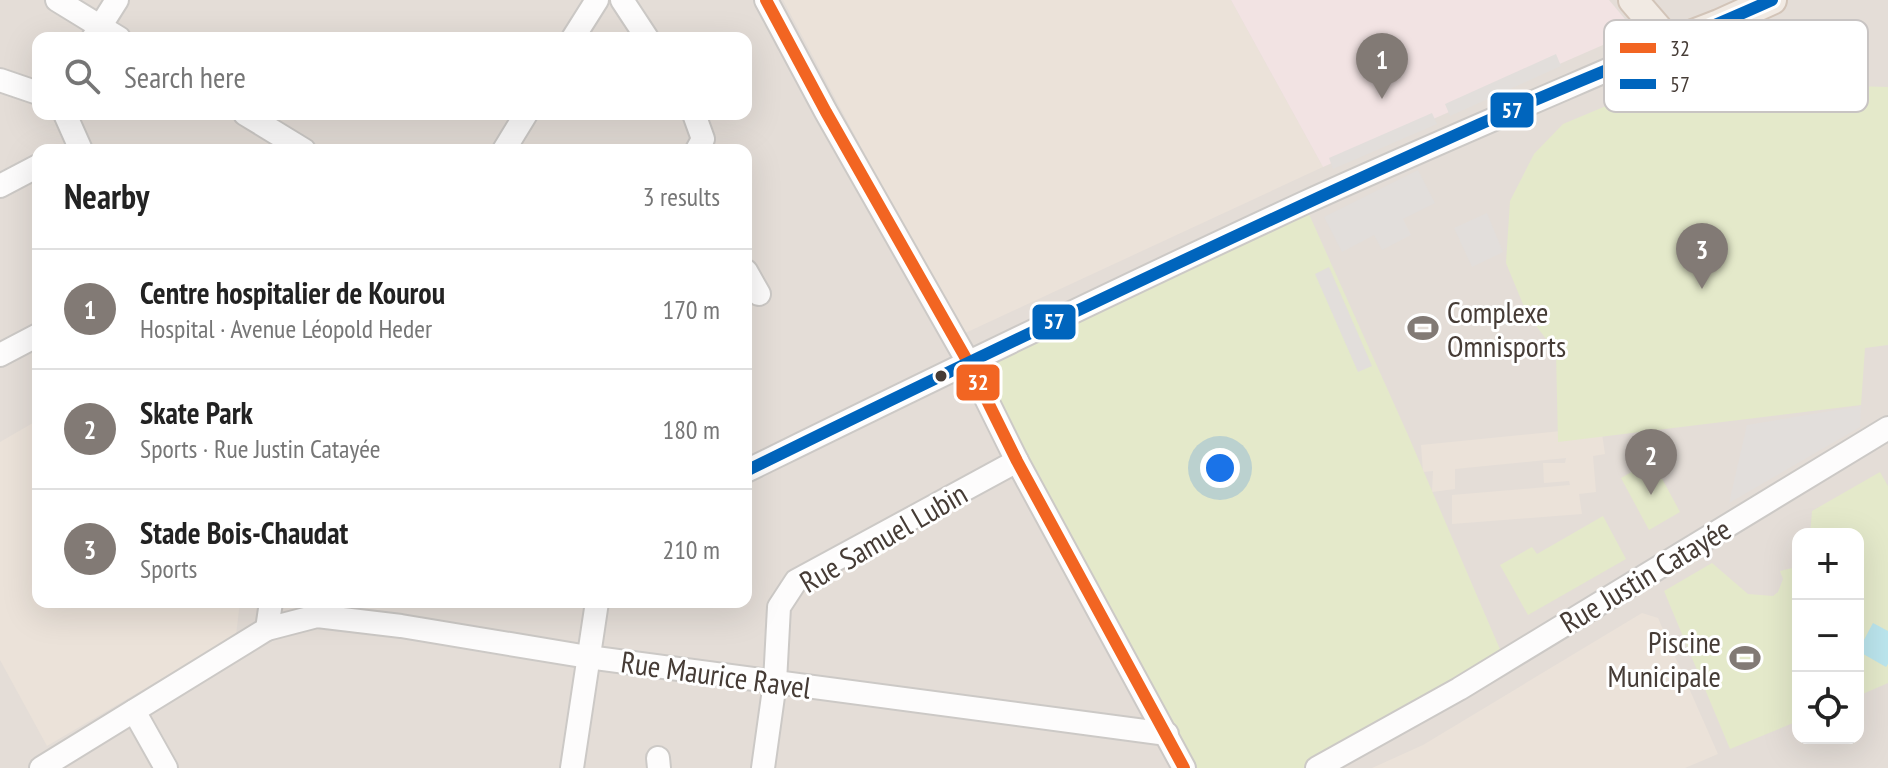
<!DOCTYPE html>
<meta charset="utf-8">
<style>
:root{--surface:#fff;--page:#f2f2f2;--text:#222;--muted:#767676;--line:#e0e0e0;--accent:#827a75}
body{margin:0;font-family:"PT Sans Narrow",sans-serif;background:var(--page);color:var(--text)}
.controls{position:absolute;right:24px;bottom:24px;display:grid;overflow:hidden;border-radius:16px;box-shadow:0 8px 32px #0002}
.controls button{width:72px;height:72px;display:grid;place-items:center;padding:0;border:0;border-bottom:2px solid var(--line);background:var(--surface);color:var(--text);font:40px sans-serif}
.you{position:absolute;left:1220px;top:468px;width:28px;height:28px;margin:-20px;border:6px solid #fff;border-radius:50%;background:#1a73e8;box-shadow:0 0 0 12px #1a73e833}
.badge{display:grid;place-items:center;width:52px;height:52px;border-radius:50%;background:var(--accent);color:#fff;font-size:26px;font-weight:700}
.pin{position:absolute;translate:-50% -66px;filter:drop-shadow(0 2px 4px #0008)}
.pin::after{content:'';position:absolute;top:42px;width:28px;height:24px;background:inherit;clip-path:polygon(0 0,100% 0,50% 100%)}
.list{margin:0;padding:0;list-style:none}
h2{display:flex;justify-content:space-between;align-items:center;height:104px;margin:0;padding:0 32px;font-size:34px}
h2 small{font-size:26px;font-weight:400;color:var(--muted)}
.list li{display:grid;grid-template-columns:52px 1fr auto;gap:24px;align-items:center;box-sizing:border-box;height:120px;padding:0 32px;border-top:2px solid var(--line)}
.list b{display:block;font-size:30px;white-space:nowrap}
.list p{margin:0;font-size:26px;white-space:nowrap;color:var(--muted)}
.list em{font-size:26px;font-style:normal;color:var(--muted)}
.icon{flex:none;width:44px;height:44px;fill:none;stroke:currentColor;stroke-width:2;stroke-linecap:round;stroke-linejoin:round}
.map{position:relative;flex:none;width:1888px;height:768px;overflow:hidden}
.search{position:absolute;background:var(--surface);box-shadow:0 8px 32px #0002;left:32px;top:32px;width:720px;height:88px;display:flex;align-items:center;gap:20px;box-sizing:border-box;padding:0 28px;border-radius:16px;color:var(--muted);font-size:30px}
.panel{position:absolute;background:var(--surface);box-shadow:0 8px 32px #0002;left:32px;top:144px;width:720px;height:464px;border-radius:16px}
.map>svg:first-child{display:block}
</style>
<div class="map">
<svg width="1888" height="768" viewBox="0 0 1888 768">
<rect width="100%" height="100%" fill="#f0edea"/>
<path fill="#e4ddd7" fill-rule="evenodd" d="M0 0H1888V768H0ZM38 38H746V114H38ZM38 150H746V602H38ZM1798 534H1858V738H1798Z"/>
<g fill="#ebe2d9">
<path d="M783 0H1231L1323 167 961 335Z"/>
<path d="M38 420V602H240L236 635 47 746 0 660V442Z"/>
<path d="M1601 427 1605 454 1593 456 1596 492 1579 494 1582 514 1452 524V495L1570 485 1569 481 1544 483 1543 463H1565L1566 458 1455 469V489L1432 492 1433 471 1423 472 1421 445Z"/>
<path d="M1642 613 1658 618 1718 754 1685 768H1372L1423 745Z"/>
</g>
<path fill="#f2e3e3" d="M1231 0H1609L1635 31 1323 167Z"/>
<g fill="#e4e9ca">
<path d="M1818 85 1888 87V345L1865 348 1861 405 1558 442 1556 352 1527 314 1506 263 1510 201 1534 154 1563 124 1606 106Z"/>
<path d="M1304 203 1408 435 1505 661 1317 768H1184L968 362Z"/>
<path d="M1652 460 1680 512 1649 530 1621 478Z"/>
<path d="M1880 472 1888 486V683L1858 696V534H1810L1812 511Z"/>
<path d="M1603 516 1626 559 1528 615 1500 565 1532 547 1537 554Z"/>
<path d="M1712 563 1748 594 1773 596 1778 592 1783 579 1780 571 1796 567 1798 563V721L1730 749 1664 591Z"/>
</g>
<g fill="#e2dedb">
<path d="M1556 54 1561 66 1450 116 1445 104Z"/>
<path d="M1432 113 1437 124 1333 169 1329 158Z"/>
<path d="M1418 170 1435 203 1403 219 1411 235 1382 250 1374 235 1342 252 1324 217Z"/>
<path d="M1487 213 1503 252 1472 267 1454 228Z"/>
<path d="M1329 267 1372 366 1358 372 1315 274Z"/>
<path d="M1861 406 1860 427 1729 503 1747 425Z"/>
</g>
<path fill="#bbe5ed" d="M1873 623 1888 631V664L1886 667 1858 651Z"/>
<g fill="none" stroke-linecap="round" stroke-linejoin="round">
<g stroke="#ccc9c6" stroke-width="26">
<g id="minor">
<path d="M57 0 119 38"/>
<path d="M622 0 647 38"/>
<path d="M766 0 826 112 968 362 1017 461 1184 768"/>
<path d="M93 38 117 0"/>
<path d="M573 38 597 0"/>
<path d="M0 80 38 93"/>
<path d="M65 114 81 150"/>
<path d="M245 114 304 150"/>
<path d="M694 114 703 139 697 150"/>
<path d="M504 150 526 114"/>
<path d="M0 186 38 166"/>
<path d="M746 271 759 294"/>
<path d="M0 355 38 335"/>
<path d="M746 471C931 380 1116 290 1304 203 1425 148 1548 96 1670 43"/>
<path d="M267 629 317 616 401 626 588 657 1167 734"/>
<path d="M134 711 166 768"/>
<path d="M658 758 659 768"/>
<path d="M41 768 267 629 271 602"/>
<path d="M572 768 597 602"/>
<path d="M763 768 775 682 779 607 796 581 1017 461"/>
<path d="M1317 768 1459 689 1888 428"/>
</g>
</g>
<g stroke="#d2c4b8" stroke-width="32">
<path id="major" d="M1633 0 1670 43 1719 24 1772 0"/>
</g>
<use href="#minor" stroke="#fdfcfc" stroke-width="22"/>
<use href="#major" stroke="#f1eae3" stroke-width="28"/>
<g stroke="#fff" stroke-width="18">
<path id="bus-1" d="M766 0 826 112 968 362 1017 461 1184 768"/>
</g>
<g stroke="#fff" stroke-width="18">
<path id="bus-2" d="M746 471C988 352 1231 236 1478 125 1575 81 1675 44 1772 0"/>
</g>
<use href="#bus-1" stroke="#f26522" stroke-width="12"/>
<use href="#bus-2" stroke="#0065bd" stroke-width="12"/>
</g>
<defs>
<g id="stadium-bare" transform="scale(2.4)"><path d="M0-5a6.5 5 0 1 0 0 10a6.5 5 0 1 0 0-10ZM-3.5-1.8h7v3.6h-7Z" fill="#827a75" stroke="#fff" stroke-width="2.5" paint-order="stroke"/></g>
</defs>
<g fill-rule="evenodd">
<use href="#stadium-bare" x="1423" y="328"/>
<use href="#stadium-bare" x="1745" y="658"/>
</g>
<circle fill="#463c36" stroke="#fff" stroke-width="3" cx="941" cy="376" r="7"/>
<g text-anchor="middle" dominant-baseline="central" stroke-width="6" stroke-linejoin="round" paint-order="stroke">
<g font-size="30" fill="#463c36" stroke="#fff" text-anchor="start">
<text x="1447" y="311">Complexe<tspan x="1447" dy="34">Omnisports</tspan></text>
<text x="1721" y="641" text-anchor="end">Piscine<tspan x="1721" dy="34">Municipale</tspan></text>
</g>
<g font-size="30" fill="#463c36" stroke="#fff">
<text transform="translate(883 537) rotate(-30)">Rue Samuel Lubin</text>
<text transform="translate(1645 575) rotate(-31)">Rue Justin Catayée</text>
<text transform="translate(716 674) rotate(8)">Rue Maurice Ravel</text>
</g>
</g>
<rect x="1604" y="20" width="264" height="92" rx="12" fill="#fff" stroke="#c8c4c3" stroke-width="2"/>
<rect x="1620" y="43" width="36" height="10" fill="#f26522"/>
<rect x="1620" y="79" width="36" height="10" fill="#0065bd"/>
<g font-size="22" fill="#463c36">
<text x="1670" y="56">32</text>
<text x="1670" y="92">57</text>
</g>
<g stroke="#fff" stroke-width="3">
<rect x="1489" y="91" width="46" height="38" rx="8" fill="#0065bd"/>
<rect x="1031" y="303" width="46" height="38" rx="8" fill="#0065bd"/>
<rect x="955" y="363" width="46" height="39" rx="8" fill="#f26522"/>
</g>
<g font-size="22" text-anchor="middle" font-weight="bold" fill="#fff">
<text x="1512" y="118">57</text>
<text x="1054" y="329">57</text>
<text x="978" y="390">32</text>
</g>
</svg>
<div class="controls">
<button>+</button>
<button>−</button>
<button><svg class="icon" aria-label="locate" viewBox="0 0 24 24"><circle cx="12" cy="12" r="6"/><path d="M12 2v4M12 18v4M2 12h4M18 12h4"/></svg></button>
</div>
<div class="you"></div>
<div class="pin badge" style="left:1382px;top:99px">1</div>
<div class="pin badge" style="left:1651px;top:495px">2</div>
<div class="pin badge" style="left:1702px;top:289px">3</div>
<div class="search"><svg class="icon" aria-label="search" viewBox="0 0 24 24"><circle cx="10" cy="10" r="6"/><path d="M15 15l6 6"/></svg>Search here</div>
<section class="panel">
<h2>Nearby<small>3 results</small></h2>
<ul class="list">
<li><span class="badge">1</span><div><b>Centre hospitalier de Kourou</b><p>Hospital · Avenue Léopold Heder</p></div><em>170 m</em></li>
<li><span class="badge">2</span><div><b>Skate Park</b><p>Sports · Rue Justin Catayée</p></div><em>180 m</em></li>
<li><span class="badge">3</span><div><b>Stade Bois-Chaudat</b><p>Sports</p></div><em>210 m</em></li>
</ul>
</section>
</div>
